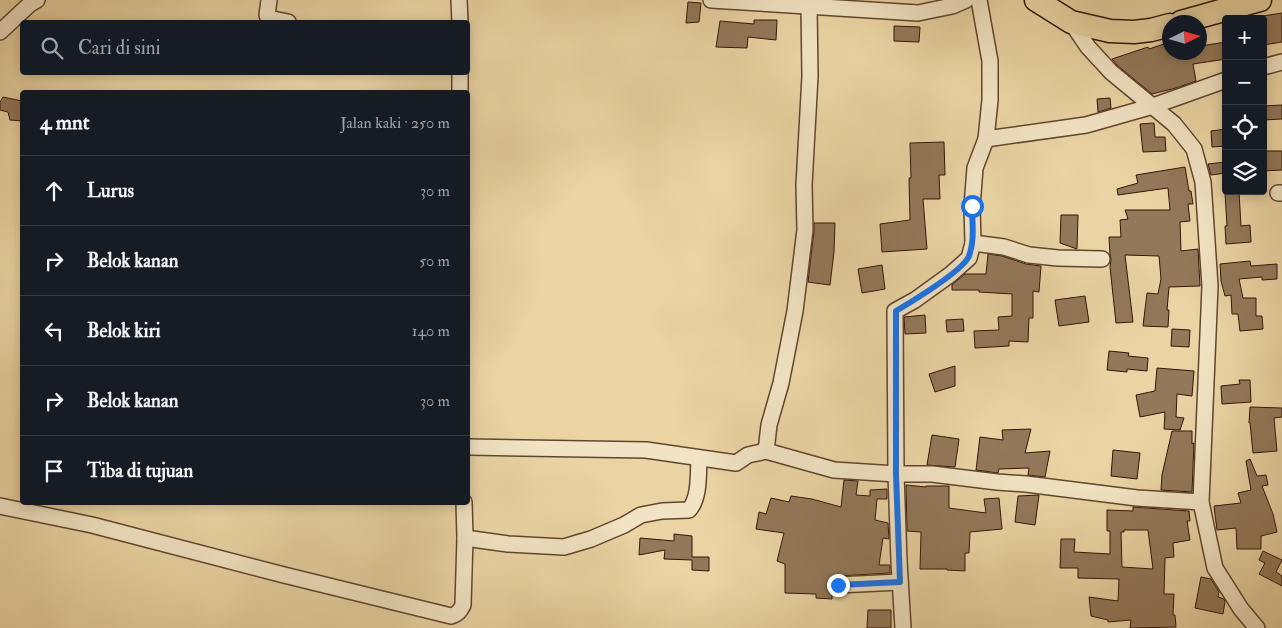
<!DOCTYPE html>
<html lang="id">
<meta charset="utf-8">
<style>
:root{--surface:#171b24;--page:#20242c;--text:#f1f3f6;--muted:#9ea1a6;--line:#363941}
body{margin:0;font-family:"IM FELL Double Pica",serif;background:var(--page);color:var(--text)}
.controls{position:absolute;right:15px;top:15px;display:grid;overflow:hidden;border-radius:5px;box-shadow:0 2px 12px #0003}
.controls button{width:45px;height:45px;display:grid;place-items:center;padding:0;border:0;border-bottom:1px solid var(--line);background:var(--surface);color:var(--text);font:25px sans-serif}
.compass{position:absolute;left:1162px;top:15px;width:45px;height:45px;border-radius:50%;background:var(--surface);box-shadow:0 2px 12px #0003;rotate:85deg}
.stop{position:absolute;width:15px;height:15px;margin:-11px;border:4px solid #1a73e8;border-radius:50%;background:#fff}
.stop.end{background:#1a73e8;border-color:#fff;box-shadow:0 1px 5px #0008}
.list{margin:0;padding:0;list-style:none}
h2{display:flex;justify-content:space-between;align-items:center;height:65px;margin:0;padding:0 20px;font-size:21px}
h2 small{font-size:16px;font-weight:400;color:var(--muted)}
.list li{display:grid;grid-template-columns:32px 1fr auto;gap:15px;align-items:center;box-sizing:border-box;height:70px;padding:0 20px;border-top:1px solid var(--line)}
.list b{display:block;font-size:19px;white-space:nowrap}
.list em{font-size:16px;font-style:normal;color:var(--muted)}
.icon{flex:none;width:28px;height:28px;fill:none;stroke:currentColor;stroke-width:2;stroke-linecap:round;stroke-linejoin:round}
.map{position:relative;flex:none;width:1282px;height:628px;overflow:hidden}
.search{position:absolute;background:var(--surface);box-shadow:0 2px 12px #0003;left:20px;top:20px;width:450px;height:55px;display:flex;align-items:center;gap:12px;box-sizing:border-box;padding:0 18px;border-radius:5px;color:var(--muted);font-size:19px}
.panel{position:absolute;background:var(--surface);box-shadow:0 2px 12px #0003;left:20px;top:90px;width:450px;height:415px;border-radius:5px}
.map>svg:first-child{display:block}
</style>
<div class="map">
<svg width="1282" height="628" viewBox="0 0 1282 628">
<rect width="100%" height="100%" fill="#ead4a3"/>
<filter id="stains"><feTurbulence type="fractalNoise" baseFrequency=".004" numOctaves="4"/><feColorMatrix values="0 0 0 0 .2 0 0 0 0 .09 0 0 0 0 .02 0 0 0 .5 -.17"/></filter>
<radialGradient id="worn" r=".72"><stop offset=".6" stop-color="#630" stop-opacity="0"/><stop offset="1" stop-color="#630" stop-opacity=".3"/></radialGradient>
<g fill="#937859" stroke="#351509" fill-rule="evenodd">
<path d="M688 2 701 3 699 22 686 23Z"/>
<path d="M1282 13V42L1263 45V16Z"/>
<path d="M754 20H777L776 40 748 37 747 48 716 47 720 21 754 24Z"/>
<path d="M894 26 920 27 919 42 894 41Z"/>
<path d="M1170 42V52H1201L1200 46 1226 42V59L1193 64 1196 81 1176 88 1152 94 1117 65 1112 59 1148 47 1149 49Z"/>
<path d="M3 97 22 101V121L10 120 8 112 0 110V102Z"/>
<path d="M1110 98 1111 108 1098 112 1097 99Z"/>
<path d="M1282 105V119L1263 120V106Z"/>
<path d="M1154 123 1155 137H1165L1166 151 1143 152 1140 124Z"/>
<path d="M1226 129V146L1212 147 1211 131Z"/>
<path d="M944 142 945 175H939L940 199H923L927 249 882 252 880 224 910 220 909 178H911L910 143Z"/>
<path d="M1263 151H1282V170L1263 171Z"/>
<path d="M1226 162V173L1211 175 1208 164Z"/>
<path d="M1185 167 1189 191H1191L1193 204H1188L1190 221 1180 222 1181 251 1198 249 1200 286 1169 287 1167 310H1169L1168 327 1143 326 1147 293 1158 294 1161 279 1159 256 1125 255 1133 322 1116 323 1110 267 1111 259 1110 254 1109 237H1121L1120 220 1128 219 1125 210H1170L1168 188 1118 195 1117 189 1138 183 1136 175Z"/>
<path d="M1239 192 1241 226 1250 225 1251 242 1226 244 1225 226H1227L1225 193Z"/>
<path d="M1061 215H1078L1077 249 1060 243Z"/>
<path d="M814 223H835L834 252 830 285 808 282 814 231Z"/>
<path d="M988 254 1002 256 1026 264 1041 266 1039 292 1033 291V318H1029L1028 342 1009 341V346L975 348 974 331 999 330 998 317 1012 316V294L979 292V290H952V285L965 274H986Z"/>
<path d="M1250 261 1251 266 1277 264V279L1262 280V277L1239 279 1243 298H1256V316H1262L1263 329 1240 331 1238 314H1232L1231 295 1225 296 1221 281 1220 264Z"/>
<path d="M882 265 885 289 862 293 858 269Z"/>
<path d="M1085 296 1089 322 1059 326 1055 300Z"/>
<path d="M925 315 926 333 905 334 904 317Z"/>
<path d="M963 319 964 331 947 332 946 320Z"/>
<path d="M1172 329 1190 330 1189 347 1171 346Z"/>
<path d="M1109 351 1129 353 1128 356 1148 358 1147 371 1127 369V372L1107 370Z"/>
<path d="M955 366V386L935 392 929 374Z"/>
<path d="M1157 368 1194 371 1192 396 1177 394 1176 417 1184 418 1180 430 1164 429 1165 412 1140 417 1136 395 1155 391Z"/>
<path d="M1239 380H1250L1251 402 1222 404 1221 386 1240 384Z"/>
<path d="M1250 407 1282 408V417L1274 418 1277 451 1253 453 1250 423H1249Z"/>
<path d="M1031 429 1025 453 1050 451 1045 477 1028 475 1029 468 999 469 998 473 976 470 980 437 1003 440 1002 430Z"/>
<path d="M1172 431H1192V444L1194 443 1192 492 1161 490 1162 475Z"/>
<path d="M932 435 959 439 955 467 927 465Z"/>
<path d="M1113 450 1140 453 1137 479 1111 476Z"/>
<path d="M1250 459 1257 476 1266 475 1268 485 1262 486 1273 514 1277 532 1261 536V549H1237L1236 528 1217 530 1214 506 1241 503 1238 493 1251 490 1246 461Z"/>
<path d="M844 480 858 481 856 495 870 496V490L887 489V499H877L875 520 888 523 889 539 883 538 879 565H890V573L838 576 833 577 830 580 829 585 830 590 832 592V599L816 598V594L785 593V564L777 561 784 533 756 529 759 512 766 514 771 498 789 502 791 496 812 499 841 507Z"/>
<path d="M906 485 926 487V486H949V508L986 513 984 499 999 498 1002 529 970 532 969 553H965V571L947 570V569H920L921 532 907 531Z"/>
<path d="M1039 495 1035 525 1015 522 1018 496Z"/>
<path d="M1133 507 1189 511 1190 521H1187L1190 540 1173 543 1174 557 1165 558 1164 594H1174L1173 615H1175L1176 627 1130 628 1131 620 1108 622V620L1091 616 1089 597 1118 601 1119 579 1078 578V568H1060L1061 539H1075L1074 552 1110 554V531H1107V510L1133 511ZM1124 530H1148L1153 569 1122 567 1121 532H1124Z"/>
<path d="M674 534 692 536V557H709V571L692 570V560L664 559 665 550 639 555 640 538 674 541Z"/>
<path d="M1263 551 1282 560 1276 572 1282 576V586L1259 574 1265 563 1259 560Z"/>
<path d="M1201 577 1211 579 1219 592 1218 597 1224 599 1225 602 1223 614 1195 608Z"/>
<path d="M868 610H891V628H867Z"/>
</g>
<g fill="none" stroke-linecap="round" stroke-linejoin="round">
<g stroke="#624530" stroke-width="18">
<g id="minor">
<path d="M269 0 267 15 268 18 288 22"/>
<path d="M459 0 460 22"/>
<path d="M711 0 918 13 952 6 966 0"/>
<path d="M1071 22 1088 47 1111 72 1174 124 1194 149 1203 182 1210 286 1201 502 1215 568 1241 609 1257 628"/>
<path d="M0 32 30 4 37 0"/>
<path d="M1263 67 1282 62"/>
<path d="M460 72V92"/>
<path d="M986 139 1086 125 1153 106 1226 80"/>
<path d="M1278 193H1282"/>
<path d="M973 243 1004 247 1029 255 1058 258 1102 259"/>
<path d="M468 447 646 450 736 463 748 455 766 451 834 470 896 474H932L997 482 1026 484 1137 498 1201 502"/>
<path d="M766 451 769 425 781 383 795 311 805 230 804 185 810 76 809 6"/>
<path d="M0 506 92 525 284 575 451 616C458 614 460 611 463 605L465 538 464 502"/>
<path d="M465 538 508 544 564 547 591 539 624 525 641 515 662 511 689 510C700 497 698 475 699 458"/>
<path d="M838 585 900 582"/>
<path d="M903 628 899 561 896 474 895 311 915 300 951 274 969 258 973 243 972 206 975 168 986 139 990 100V61L979 0"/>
</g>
</g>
<g stroke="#351509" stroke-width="25">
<g id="highway">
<path d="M1036 0 1071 22 1110 31 1134 32 1151 30 1170 25"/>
<path d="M1181 22 1260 0"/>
</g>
</g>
<use href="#minor" stroke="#f1e3c3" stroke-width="15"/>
<use href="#highway" stroke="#ead4a3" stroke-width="22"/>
</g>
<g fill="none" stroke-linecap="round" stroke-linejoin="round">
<path stroke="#1a73e8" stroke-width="6" d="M838 585 900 582 896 474V311C911 302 963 271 969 256 975 240 972 222 972 206"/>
</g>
<rect width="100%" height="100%" filter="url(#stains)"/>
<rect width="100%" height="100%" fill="url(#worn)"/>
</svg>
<div class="controls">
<button>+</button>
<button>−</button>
<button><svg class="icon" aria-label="locate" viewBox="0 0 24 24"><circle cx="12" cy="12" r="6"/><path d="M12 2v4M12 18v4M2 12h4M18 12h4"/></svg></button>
<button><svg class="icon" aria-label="layers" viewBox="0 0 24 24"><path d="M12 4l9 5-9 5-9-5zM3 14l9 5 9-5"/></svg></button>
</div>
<svg class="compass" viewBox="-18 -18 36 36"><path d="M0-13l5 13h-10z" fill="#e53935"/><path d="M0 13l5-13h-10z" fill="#9ea1a6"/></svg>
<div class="stop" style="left:972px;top:206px"></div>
<div class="stop end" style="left:838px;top:585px"></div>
<div class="search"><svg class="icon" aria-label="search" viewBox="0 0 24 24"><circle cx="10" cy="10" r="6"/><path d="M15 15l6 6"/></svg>Cari di sini</div>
<section class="panel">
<h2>4 mnt<small>Jalan kaki · 250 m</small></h2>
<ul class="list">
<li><svg class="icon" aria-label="ahead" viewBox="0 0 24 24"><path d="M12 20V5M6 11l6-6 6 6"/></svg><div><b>Lurus</b></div><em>30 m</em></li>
<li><svg class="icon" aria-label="right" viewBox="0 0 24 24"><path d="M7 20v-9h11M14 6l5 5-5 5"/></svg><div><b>Belok kanan</b></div><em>50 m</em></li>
<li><svg class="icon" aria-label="left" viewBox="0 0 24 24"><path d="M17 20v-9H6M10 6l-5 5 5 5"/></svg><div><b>Belok kiri</b></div><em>140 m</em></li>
<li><svg class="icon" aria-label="right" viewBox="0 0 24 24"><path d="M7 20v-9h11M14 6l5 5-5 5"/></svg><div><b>Belok kanan</b></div><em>30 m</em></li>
<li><svg class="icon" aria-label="arrive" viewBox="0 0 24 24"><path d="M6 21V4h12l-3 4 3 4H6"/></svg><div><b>Tiba di tujuan</b></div></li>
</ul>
</section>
</div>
